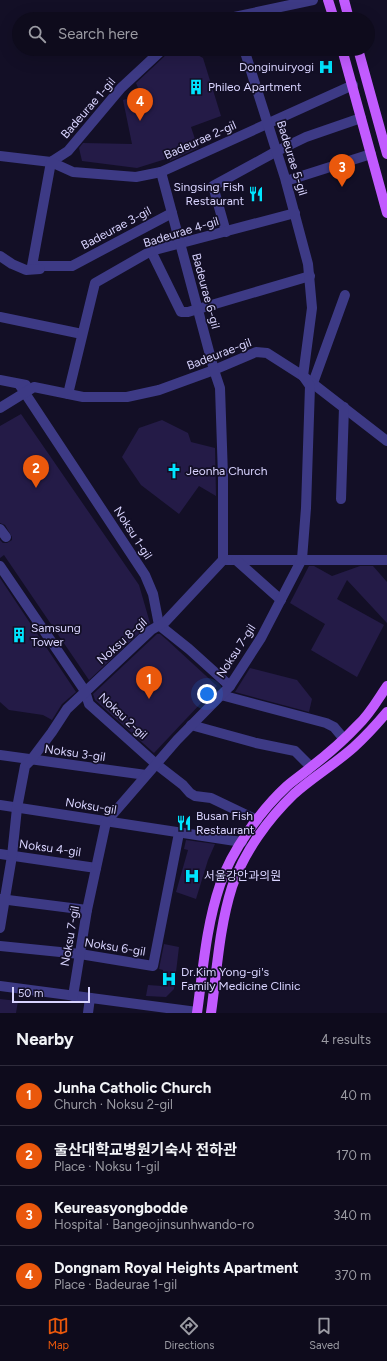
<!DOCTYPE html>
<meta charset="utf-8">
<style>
:root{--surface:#0e0b1c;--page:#171425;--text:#f1f3f6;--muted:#9b9ba3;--line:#2e2b3b;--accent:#ea580c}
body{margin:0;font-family:Figtree,"Noto Sans KR",sans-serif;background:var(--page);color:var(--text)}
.scale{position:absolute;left:12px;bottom:10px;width:78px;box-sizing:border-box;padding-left:4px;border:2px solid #d9d4ff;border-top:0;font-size:11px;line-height:14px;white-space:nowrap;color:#d9d4ff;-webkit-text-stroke:3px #130f26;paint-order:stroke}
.you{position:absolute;left:207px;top:694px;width:14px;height:14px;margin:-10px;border:3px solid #fff;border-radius:50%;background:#1a73e8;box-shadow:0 0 0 6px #1a73e833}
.badge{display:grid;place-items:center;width:26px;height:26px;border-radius:50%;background:var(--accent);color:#fff;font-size:13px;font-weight:700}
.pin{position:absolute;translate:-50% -33px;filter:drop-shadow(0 1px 2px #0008)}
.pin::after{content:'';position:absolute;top:21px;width:14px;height:12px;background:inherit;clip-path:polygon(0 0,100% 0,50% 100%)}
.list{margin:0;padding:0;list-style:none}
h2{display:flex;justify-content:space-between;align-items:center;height:52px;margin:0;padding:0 16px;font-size:17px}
h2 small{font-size:13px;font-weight:400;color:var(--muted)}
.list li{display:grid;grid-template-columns:26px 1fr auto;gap:12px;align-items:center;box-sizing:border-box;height:60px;padding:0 16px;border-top:1px solid var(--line)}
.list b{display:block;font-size:15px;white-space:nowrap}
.list p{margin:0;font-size:13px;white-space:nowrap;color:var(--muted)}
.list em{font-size:13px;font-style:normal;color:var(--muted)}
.icon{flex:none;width:22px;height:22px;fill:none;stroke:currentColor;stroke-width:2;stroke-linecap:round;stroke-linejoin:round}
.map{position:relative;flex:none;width:387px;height:1013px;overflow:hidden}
.search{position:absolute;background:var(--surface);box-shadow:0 4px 16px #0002;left:12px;right:12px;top:12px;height:44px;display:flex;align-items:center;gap:10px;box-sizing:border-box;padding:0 14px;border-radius:22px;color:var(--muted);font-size:15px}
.sheet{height:292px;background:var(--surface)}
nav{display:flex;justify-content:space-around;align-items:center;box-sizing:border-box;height:56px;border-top:1px solid var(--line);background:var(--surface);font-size:11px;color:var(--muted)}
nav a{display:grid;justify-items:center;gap:2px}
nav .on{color:var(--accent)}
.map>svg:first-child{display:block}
</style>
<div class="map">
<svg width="387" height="1013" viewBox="0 0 387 1013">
<rect width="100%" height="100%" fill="#130f26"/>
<g fill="#241b47">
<path d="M169 49H193L194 53 203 58 221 116 191 127 198 148 170 161 169 158 137 168 82 161 79 148 83 143 132 144 123 100 141 95 136 83 167 54Z"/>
<path d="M21 414 139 585 150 623 89 680 4 555 0 558V540L3 543H7L12 540V537L5 525 0 523V426Z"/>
<path d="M162 420 188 433 191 442 215 448 216 496 199 486 179 514 141 485 122 457 139 428Z"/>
<path d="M309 566H314L332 576 360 566H373L387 582V623L347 580 337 599 384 625 357 677 311 650 325 624 290 603Z"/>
<path d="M0 578 76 692 62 704 52 720 43 715 9 710 0 702Z"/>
<path d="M157 634H160L167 640 217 686 154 753 95 700 93 694Z"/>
<path d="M250 668 297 680 312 699 309 712 235 692Z"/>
<path d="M186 840 215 844 208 860 196 899 176 892 188 850 184 849Z"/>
<path d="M164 944 179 947 174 989 166 997 146 996 148 985 162 986 163 970 159 969Z"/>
<path d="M0 999 18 1001 16 1013H0Z"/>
</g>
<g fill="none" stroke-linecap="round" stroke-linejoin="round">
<g stroke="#3d3a85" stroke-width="10">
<path d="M225 19 313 0"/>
<path d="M0 156 51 162 68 151 121 88 163 49"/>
<path d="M286 181 371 154"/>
<path d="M172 213 72 266H32L51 162 73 172 136 177 161 172 353 85"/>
<path d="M226 232 213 186 277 151 306 137 361 118"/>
<path d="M151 251 181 312H188L198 309 310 276"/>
<path d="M0 256 12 264 26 270 40 269"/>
<path d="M0 317 82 334"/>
<path d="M0 380 26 385"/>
<path d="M313 383 345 295"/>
<path d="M19 384 145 575 153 594 159 625 189 649 230 686"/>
<path d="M68 394 95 283 151 251 295 213"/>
<path d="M0 408 34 387 83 397H127L159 390 214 370 256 352 267 353 303 376 387 441"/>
<path d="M341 499 344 407"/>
<path d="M0 529 6 537"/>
<path d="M223 560H387"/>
<path d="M236 560 281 600"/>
<path d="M0 566 85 691 89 704 156 764 183 785 190 793 195 796 211 798 257 820"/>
<path d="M221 695 326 723 334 727 344 739"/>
<path d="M191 725 256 743 295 751 311 767"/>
<path d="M0 755 146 775"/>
<path d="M0 805 242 842"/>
<path d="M0 854 96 868"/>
<path d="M0 899 87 910"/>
<path d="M0 928 12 856 17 808 25 766 31 760 52 732 67 709 151 630 165 622 223 560V476L220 388 214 370 161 172"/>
<path d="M0 946 80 954 153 966 179 833"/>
<path d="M0 986 197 1012"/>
<path d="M73 996 87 910 106 822 177 740 230 686 261 638 302 559 306 508 310 386 303 376 312 308 308 264 285 178 244 49"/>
<path d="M88 1013 90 998"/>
</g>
<g stroke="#c25bff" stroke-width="10">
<path d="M328 0 334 19"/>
<path d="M344 0 349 19"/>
<path d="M342 49 387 213"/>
<path d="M358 49 387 154"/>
<path d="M197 1013C203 970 206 926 220 885 231 851 261 810 287 786 295 779 303 774 311 767 328 754 344 740 358 725 370 714 378 699 387 686"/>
<path d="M211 1013C217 971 219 928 232 887 244 852 268 819 294 794 313 777 335 764 354 747 366 736 377 724 387 712"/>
</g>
</g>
<defs>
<g id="hospital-bare" transform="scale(1.2)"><path d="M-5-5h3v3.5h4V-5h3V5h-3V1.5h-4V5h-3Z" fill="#00e5ff" stroke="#130f26" stroke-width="2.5" paint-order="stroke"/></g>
<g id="building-bare" transform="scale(1.2)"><path d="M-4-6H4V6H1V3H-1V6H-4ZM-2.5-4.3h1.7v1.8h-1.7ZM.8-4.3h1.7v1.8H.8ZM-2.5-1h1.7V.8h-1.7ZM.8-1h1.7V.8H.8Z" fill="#00e5ff" stroke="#130f26" stroke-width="2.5" paint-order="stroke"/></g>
<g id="restaurant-bare" transform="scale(1.2)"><path d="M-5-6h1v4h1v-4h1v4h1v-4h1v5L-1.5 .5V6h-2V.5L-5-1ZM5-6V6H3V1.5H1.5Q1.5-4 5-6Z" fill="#00e5ff" stroke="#130f26" stroke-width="2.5" paint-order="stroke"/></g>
<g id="church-bare" transform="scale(1.2)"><path d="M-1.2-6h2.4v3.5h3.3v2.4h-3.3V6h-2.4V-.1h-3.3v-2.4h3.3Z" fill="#00e5ff" stroke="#130f26" stroke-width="2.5" paint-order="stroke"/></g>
</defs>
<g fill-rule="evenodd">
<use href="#hospital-bare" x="326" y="67"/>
<use href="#building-bare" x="196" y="87"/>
<use href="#restaurant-bare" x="256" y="194"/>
<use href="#church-bare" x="174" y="471"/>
<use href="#building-bare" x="19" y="635"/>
<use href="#restaurant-bare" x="184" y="823"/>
<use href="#hospital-bare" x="192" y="876"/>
<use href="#hospital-bare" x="169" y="979"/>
</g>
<g text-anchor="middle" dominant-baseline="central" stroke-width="3.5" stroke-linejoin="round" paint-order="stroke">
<g font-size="12" fill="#d9d4ff" stroke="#130f26" text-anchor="start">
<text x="314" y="67" text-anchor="end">Donginuiryogi</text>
<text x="208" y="87">Phileo Apartment</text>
<text x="244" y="187" text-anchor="end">Singsing Fish<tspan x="244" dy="14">Restaurant</tspan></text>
<text x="186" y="471">Jeonha Church</text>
<text x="31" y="628">Samsung<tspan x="31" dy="14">Tower</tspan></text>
<text x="196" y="816">Busan Fish<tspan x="196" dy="14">Restaurant</tspan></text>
<text x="204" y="876">서울강안과의원</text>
<text x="181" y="972">Dr.Kim Yong-gi's<tspan x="181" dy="14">Family Medicine Clinic</tspan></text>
</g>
<g font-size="12" fill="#d9d4ff" stroke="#130f26">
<text transform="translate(88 108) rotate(-49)">Badeurae 1-gil</text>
<text transform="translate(200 140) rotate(-24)">Badeurae 2-gil</text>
<text transform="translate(292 158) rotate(73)">Badeurae 5-gil</text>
<text transform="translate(116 228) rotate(-28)">Badeurae 3-gil</text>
<text transform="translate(181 232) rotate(-17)">Badeurae 4-gil</text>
<text transform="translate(206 291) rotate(75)">Badeurae 6-gil</text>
<text transform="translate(219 354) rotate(-21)">Badeurae-gil</text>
<text transform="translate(133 533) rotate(57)">Noksu 1-gil</text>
<text transform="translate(122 641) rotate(-42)">Noksu 8-gil</text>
<text transform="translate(236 651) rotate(-57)">Noksu 7-gil</text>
<text transform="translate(123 716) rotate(43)">Noksu 2-gil</text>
<text transform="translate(75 753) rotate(8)">Noksu 3-gil</text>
<text transform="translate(91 806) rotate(9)">Noksu-gil</text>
<text transform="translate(50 848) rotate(8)">Noksu 4-gil</text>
<text transform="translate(70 936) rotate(-80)">Noksu 7-gil</text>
<text transform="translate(115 947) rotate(9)">Noksu 6-gil</text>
</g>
</g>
</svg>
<div class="scale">50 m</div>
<div class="you"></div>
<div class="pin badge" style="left:149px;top:699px">1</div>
<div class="pin badge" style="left:36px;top:488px">2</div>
<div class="pin badge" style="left:342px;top:187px">3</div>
<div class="pin badge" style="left:140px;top:121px">4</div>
<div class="search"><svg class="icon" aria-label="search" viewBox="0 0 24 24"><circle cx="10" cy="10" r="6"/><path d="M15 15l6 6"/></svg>Search here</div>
</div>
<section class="sheet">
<h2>Nearby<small>4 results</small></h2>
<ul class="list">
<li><span class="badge">1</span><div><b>Junha Catholic Church</b><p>Church · Noksu 2-gil</p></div><em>40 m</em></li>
<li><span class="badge">2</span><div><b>울산대학교병원기숙사 전하관</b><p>Place · Noksu 1-gil</p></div><em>170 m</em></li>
<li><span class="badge">3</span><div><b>Keureasyongbodde</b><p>Hospital · Bangeojinsunhwando-ro</p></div><em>340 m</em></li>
<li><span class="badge">4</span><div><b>Dongnam Royal Heights Apartment</b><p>Place · Badeurae 1-gil</p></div><em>370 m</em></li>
</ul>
</section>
<nav>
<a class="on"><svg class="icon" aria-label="map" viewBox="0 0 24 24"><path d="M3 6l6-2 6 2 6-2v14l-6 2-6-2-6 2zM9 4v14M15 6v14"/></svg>Map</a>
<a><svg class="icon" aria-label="directions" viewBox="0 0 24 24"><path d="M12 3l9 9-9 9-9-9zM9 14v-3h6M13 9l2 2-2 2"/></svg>Directions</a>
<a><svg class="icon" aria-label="saved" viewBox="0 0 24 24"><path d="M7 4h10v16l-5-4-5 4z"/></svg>Saved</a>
</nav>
